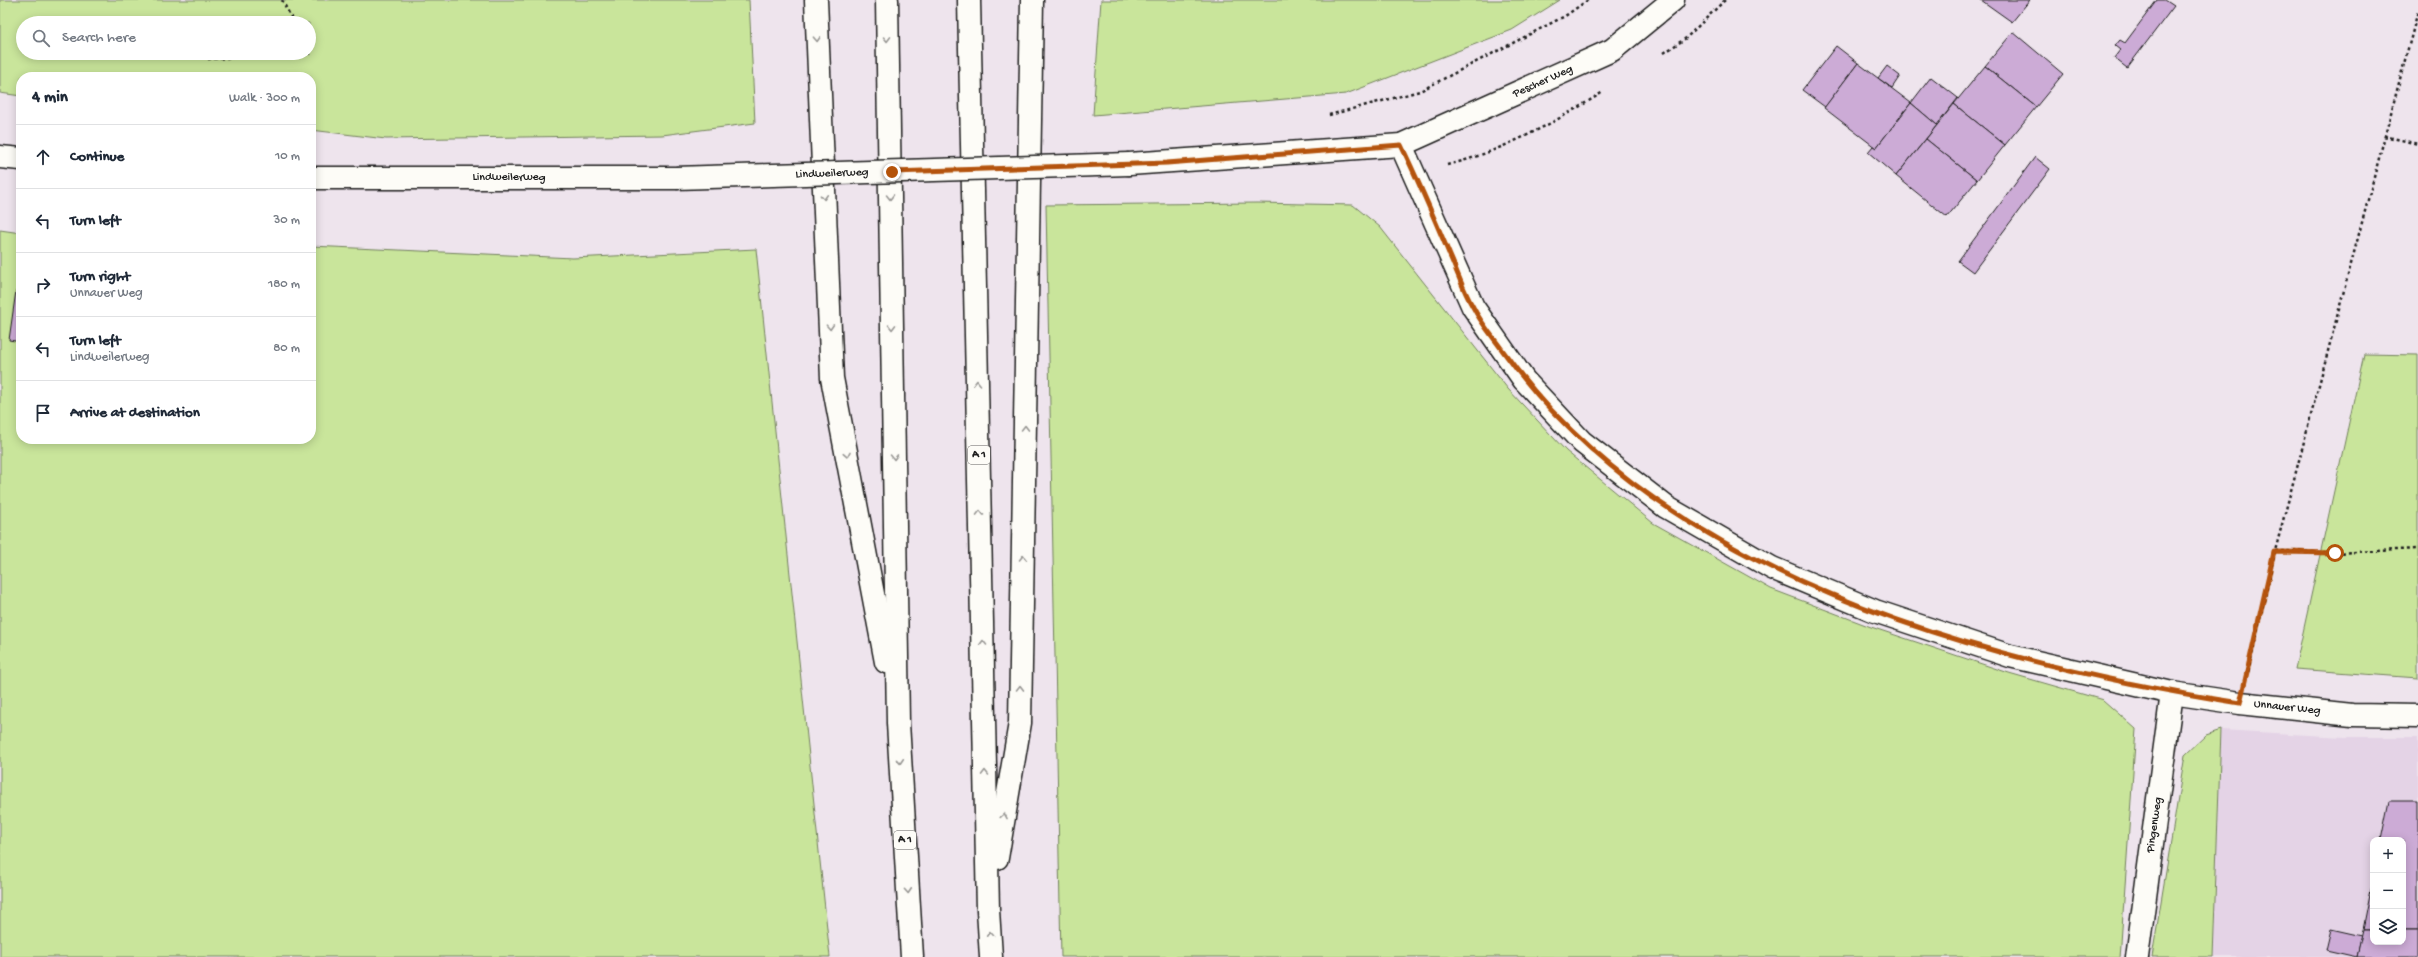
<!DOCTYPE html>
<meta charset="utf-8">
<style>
:root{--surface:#fff;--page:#f6f6f7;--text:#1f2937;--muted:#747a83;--line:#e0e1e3}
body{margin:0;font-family:"Gochi Hand",sans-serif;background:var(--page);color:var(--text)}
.controls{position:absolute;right:12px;bottom:12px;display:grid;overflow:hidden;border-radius:8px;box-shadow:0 2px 10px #0003}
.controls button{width:36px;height:36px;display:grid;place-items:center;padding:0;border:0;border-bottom:1px solid var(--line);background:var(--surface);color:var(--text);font:20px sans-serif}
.stop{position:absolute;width:12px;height:12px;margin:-9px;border:3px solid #b45309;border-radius:50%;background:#fff}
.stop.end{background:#b45309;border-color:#fff;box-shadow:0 1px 4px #0008}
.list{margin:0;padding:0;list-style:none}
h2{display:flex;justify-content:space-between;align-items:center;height:52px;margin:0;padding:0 16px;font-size:17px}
h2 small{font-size:13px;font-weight:400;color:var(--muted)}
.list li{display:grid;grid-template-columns:26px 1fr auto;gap:12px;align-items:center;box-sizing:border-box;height:64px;padding:0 16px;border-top:1px solid var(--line)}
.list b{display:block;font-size:15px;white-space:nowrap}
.list p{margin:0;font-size:13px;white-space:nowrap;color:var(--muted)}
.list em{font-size:13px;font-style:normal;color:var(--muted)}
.icon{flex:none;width:22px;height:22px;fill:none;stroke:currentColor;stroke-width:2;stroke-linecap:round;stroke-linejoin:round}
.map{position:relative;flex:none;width:2418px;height:957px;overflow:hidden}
.search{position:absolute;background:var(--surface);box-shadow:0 2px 10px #0003;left:16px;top:16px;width:300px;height:44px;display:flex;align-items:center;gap:10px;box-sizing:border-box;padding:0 14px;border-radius:22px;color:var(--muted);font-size:15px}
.panel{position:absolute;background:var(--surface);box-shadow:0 2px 10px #0003;left:16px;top:72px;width:300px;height:372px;border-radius:16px}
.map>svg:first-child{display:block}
</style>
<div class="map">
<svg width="2418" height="957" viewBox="0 0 2418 957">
<rect width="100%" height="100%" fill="#eee4ed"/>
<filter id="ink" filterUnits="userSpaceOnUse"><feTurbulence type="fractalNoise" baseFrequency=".025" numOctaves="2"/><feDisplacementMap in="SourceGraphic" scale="8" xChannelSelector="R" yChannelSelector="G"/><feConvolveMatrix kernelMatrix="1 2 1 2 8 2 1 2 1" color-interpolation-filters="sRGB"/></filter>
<g filter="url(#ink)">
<path fill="#e4d3e6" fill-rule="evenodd" d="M2221 730 2345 737H2418V957H2213ZM2373 840H2403V942H2373Z"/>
<g fill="#c9e59b" stroke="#72805c" fill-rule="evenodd">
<path d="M0 0H749L755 123 662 135 386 139 311 130V77H21V96L0 93ZM23 23H309V53H23Z"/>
<path d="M1101 0H1560L1512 30 1346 94 1093 115Z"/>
<path d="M1257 203 1353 205 1380 227 1508 389 1566 451 1653 523 1771 589 1871 627 2009 673 2103 700 2136 729 2120 957H1061L1046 205Z"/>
<path d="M0 230 21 233V439H311V246L573 258 756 249 830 957H0Z"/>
<path d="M2364 354 2418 355V678L2295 669Z"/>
<path d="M2221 730 2213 957H2152L2185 755 2206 735Z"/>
</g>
<g fill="#ccabd6" stroke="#1c1c1c">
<path d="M1981 0H2030L2012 22Z"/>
<path d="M2157 0H2165L2174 6 2127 68 2114 58 2120 50 2115 46 2120 40 2125 43Z"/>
<path d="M2013 32 2063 74 2036 107 1985 66Z"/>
<path d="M1836 46 1858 63 1825 107 1802 90Z"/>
<path d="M1858 63 1911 103 1876 148 1824 108Z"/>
<path d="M1887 66 1900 76 1892 88 1878 78Z"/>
<path d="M1985 66 2036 107 2005 145 1954 104Z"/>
<path d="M1931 77 1958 98 1937 125 1911 103Z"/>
<path d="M1911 103 1937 125 1896 176 1868 152 1873 146 1876 148Z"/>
<path d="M1954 104 2005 145 1977 180 1926 139Z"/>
<path d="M1926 139 1977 180 1947 217 1896 176Z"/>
<path d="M2035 157 2050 169 1973 272 1958 261Z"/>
<path d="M16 291H21V342L9 340Z"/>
<path d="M2389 801H2418V930H2403V840H2381Z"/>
<path d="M2373 880V930H2363Z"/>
<path d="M2331 929 2362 936 2357 957 2326 950Z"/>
<path d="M2363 930H2373V942H2403V930H2418V957H2357Z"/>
</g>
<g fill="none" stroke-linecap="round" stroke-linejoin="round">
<g stroke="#1c1c1c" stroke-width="25">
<path id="minor" d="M2137 957 2172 693"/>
</g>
<g stroke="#1c1c1c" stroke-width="25">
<g id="tertiary">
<path d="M1401 145 1473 307 1524 380 1582 442 1666 507 1772 568 1875 611 2010 656 2172 693 2240 703 2352 715 2418 716"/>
<path d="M0 157 21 159"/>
<path d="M1129 164 1401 145 1612 50 1673 0"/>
<path d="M311 178H676"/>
</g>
</g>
<g stroke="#1c1c1c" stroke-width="25">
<g id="motorway">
<path d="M816 0 832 378 886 662"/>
<path d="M887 0 898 723 912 957"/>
<path d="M969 0 988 910 991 957"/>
<path d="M997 858 1020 723 1032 0"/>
</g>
</g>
<g stroke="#1c1c1c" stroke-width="2.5" stroke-dasharray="3 3" stroke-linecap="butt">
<path d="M282 0 294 23"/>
<path d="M1664 53 1686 38 1725 0"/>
<path d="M208 59 310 54 309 52"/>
<path d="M1329 115 1420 91 1565 16 1588 0"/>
<path d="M2384 136 2418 144"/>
<path d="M1447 165C1499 153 1558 121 1603 92"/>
<path d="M2275 551 2335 553 2418 549"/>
<path d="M2248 672 2275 551 2418 11"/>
</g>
<use href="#minor" stroke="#fdfcf7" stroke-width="22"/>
<use href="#tertiary" stroke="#fdfcf7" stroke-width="22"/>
<use href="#motorway" stroke="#fdfcf7" stroke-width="22"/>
<g stroke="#1c1c1c" stroke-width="25" stroke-linecap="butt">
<path id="tertiary-bridge" d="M676 178 1129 164"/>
</g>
<use href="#tertiary-bridge" stroke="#fdfcf7" stroke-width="22"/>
</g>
<defs><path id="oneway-chevron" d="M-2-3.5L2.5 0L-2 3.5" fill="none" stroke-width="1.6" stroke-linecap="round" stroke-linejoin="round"/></defs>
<g stroke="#989794">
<use href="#oneway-chevron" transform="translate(817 39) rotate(87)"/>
<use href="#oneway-chevron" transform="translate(887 39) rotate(89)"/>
<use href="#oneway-chevron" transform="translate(824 197) rotate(87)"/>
<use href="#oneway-chevron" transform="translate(890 197) rotate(89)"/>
<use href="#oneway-chevron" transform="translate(830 327) rotate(87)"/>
<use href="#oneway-chevron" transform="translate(892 327) rotate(89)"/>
<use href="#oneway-chevron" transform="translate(977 383) rotate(-91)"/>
<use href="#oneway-chevron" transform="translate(1025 428) rotate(-89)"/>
<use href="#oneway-chevron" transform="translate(847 455) rotate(79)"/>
<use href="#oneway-chevron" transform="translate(894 457) rotate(89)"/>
<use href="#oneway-chevron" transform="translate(980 513) rotate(-91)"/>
<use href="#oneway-chevron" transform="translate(1023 558) rotate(-89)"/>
<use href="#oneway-chevron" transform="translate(983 643) rotate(-91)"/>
<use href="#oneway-chevron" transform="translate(1020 688) rotate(-89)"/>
<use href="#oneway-chevron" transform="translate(900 761) rotate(86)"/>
<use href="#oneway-chevron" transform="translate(985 773) rotate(-91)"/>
<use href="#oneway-chevron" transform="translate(1004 816) rotate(-80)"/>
<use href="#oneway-chevron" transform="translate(908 891) rotate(86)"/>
<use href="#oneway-chevron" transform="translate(990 934) rotate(-94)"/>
</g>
</g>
<g fill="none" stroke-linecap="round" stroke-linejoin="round" filter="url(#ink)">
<path stroke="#b45309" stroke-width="5" d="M892 172 1167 163 1401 145C1419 182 1435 220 1451 258 1458 274 1464 292 1473 307 1481 323 1493 337 1503 351 1661 574 1983 663 2240 703L2274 552 2335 553"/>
</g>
<g text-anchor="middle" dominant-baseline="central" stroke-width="3.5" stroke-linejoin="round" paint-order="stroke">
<g fill="#fdfcf7" stroke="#605f5e" stroke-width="1">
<rect x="968" y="446" width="22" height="18" rx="3"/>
<rect x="894" y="831" width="22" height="18" rx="3"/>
</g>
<g font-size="11" font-weight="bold" fill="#1c1c1c">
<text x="979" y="455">A 1</text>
<text x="905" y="840">A 1</text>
</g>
<g font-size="12" fill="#1c1c1c" stroke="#fdfcf7">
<text transform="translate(1543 82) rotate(-24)">Pescher Weg</text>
<text transform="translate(832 174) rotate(-2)">Lindweilerweg</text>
<text x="509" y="178">Lindweilerweg</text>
<text transform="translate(2287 708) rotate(6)">Unnauer Weg</text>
<text transform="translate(2155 825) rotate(-82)">Pingenweg</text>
</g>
</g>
</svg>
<div class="controls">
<button>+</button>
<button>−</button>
<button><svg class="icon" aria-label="layers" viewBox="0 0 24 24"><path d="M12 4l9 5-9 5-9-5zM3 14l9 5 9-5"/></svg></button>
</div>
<div class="stop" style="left:2335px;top:553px"></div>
<div class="stop end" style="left:892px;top:172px"></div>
<div class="search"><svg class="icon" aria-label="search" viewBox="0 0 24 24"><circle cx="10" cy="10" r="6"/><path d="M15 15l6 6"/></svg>Search here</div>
<section class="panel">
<h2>4 min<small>Walk · 300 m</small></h2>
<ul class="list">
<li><svg class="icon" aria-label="ahead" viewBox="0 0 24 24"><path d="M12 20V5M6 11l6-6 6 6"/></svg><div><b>Continue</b></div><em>10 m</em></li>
<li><svg class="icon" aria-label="left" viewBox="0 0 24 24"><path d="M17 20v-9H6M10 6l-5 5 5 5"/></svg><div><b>Turn left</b></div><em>30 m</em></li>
<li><svg class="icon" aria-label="right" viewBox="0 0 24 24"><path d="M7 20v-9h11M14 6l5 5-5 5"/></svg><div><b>Turn right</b><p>Unnauer Weg</p></div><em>180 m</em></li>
<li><svg class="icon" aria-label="left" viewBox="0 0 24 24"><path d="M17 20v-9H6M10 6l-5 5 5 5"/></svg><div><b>Turn left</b><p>Lindweilerweg</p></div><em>80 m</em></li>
<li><svg class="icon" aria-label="arrive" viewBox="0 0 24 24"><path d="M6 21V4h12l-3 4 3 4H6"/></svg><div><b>Arrive at destination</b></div></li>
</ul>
</section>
</div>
